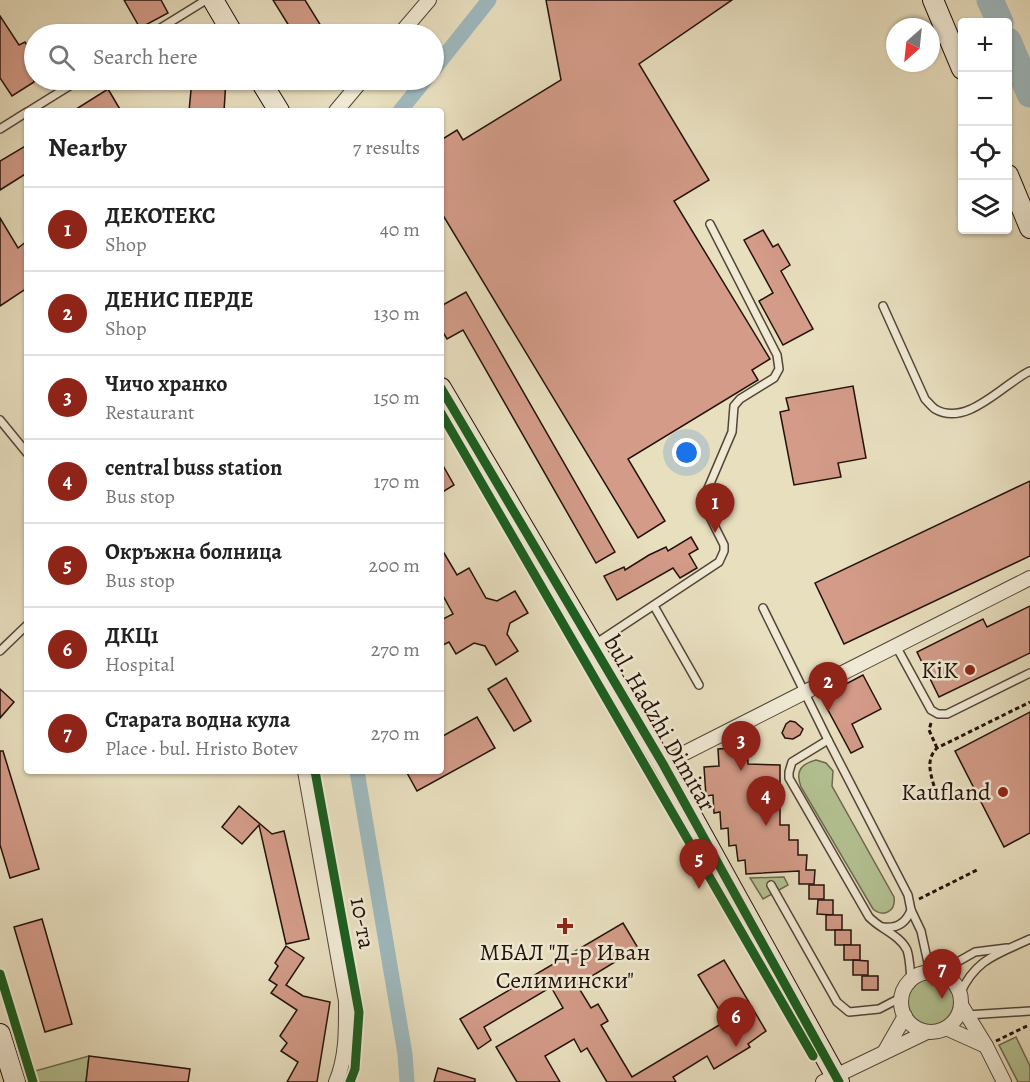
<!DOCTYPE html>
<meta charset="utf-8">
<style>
:root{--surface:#fff;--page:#f6f6f6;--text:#222;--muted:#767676;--line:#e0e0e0;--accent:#8f2418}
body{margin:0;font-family:Alegreya,serif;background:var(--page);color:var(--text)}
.controls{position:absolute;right:18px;top:18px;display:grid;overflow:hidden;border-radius:6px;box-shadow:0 2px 4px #0004}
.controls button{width:54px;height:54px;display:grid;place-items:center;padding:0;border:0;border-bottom:2px solid var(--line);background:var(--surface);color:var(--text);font:30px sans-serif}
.compass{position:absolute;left:886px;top:18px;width:54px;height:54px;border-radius:50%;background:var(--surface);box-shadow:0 2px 4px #0004;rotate:207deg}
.you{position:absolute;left:687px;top:453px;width:21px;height:21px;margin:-15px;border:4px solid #fff;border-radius:50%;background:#1a73e8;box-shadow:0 0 0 9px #1a73e833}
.badge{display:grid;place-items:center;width:39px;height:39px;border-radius:50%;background:var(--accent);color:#fff;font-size:20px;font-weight:700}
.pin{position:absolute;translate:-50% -50px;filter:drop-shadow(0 2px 3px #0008)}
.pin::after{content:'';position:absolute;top:32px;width:21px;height:18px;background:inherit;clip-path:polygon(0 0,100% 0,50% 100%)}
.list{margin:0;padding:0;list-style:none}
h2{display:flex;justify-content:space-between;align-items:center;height:78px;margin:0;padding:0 24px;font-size:26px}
h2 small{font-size:20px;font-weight:400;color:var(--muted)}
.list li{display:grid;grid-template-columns:39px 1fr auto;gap:18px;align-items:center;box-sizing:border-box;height:84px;padding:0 24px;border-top:2px solid var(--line)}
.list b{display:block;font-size:22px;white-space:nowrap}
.list p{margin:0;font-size:20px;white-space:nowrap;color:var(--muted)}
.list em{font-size:20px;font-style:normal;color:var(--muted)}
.icon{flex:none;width:33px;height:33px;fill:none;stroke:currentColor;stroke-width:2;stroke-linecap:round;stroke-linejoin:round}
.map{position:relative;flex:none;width:1030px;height:1082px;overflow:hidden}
.search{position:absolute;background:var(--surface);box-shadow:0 2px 4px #0004;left:24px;top:24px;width:420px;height:66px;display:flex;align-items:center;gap:15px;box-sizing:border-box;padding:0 21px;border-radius:33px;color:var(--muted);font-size:22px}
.panel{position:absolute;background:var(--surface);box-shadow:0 2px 4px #0004;left:24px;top:108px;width:420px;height:666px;border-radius:6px}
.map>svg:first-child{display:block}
</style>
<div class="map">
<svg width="1030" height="1082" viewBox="0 0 1030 1082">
<rect width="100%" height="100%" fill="#e8dfbf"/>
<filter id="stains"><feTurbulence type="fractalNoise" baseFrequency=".00333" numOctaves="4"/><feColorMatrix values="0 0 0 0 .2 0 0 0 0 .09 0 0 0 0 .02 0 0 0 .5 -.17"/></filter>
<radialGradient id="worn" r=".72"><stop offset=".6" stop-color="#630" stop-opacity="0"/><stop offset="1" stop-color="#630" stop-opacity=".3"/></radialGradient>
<g fill="#b4c293" stroke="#6c6a50" stroke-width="1.5">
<path d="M816 760 826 763 833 771 832 786 894 897C896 911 884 918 873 909L801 787C795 771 801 764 816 760Z"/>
<path d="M784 877 788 885 763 899 750 878Z"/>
<circle cx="931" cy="1002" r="25"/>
<path d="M1016 1037 1030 1066V1082H1018L999 1045Z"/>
<path d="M89 1056 86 1082H38L35 1071Z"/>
</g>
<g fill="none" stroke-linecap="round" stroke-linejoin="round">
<g stroke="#9eb9be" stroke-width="15">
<path d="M434 69 489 0"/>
<path d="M400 111 425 80"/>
<path d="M357 771 405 1054 407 1082"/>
</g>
<g stroke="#9eb9be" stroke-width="27">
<path d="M990 0 1000 22"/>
<path d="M1008 41 1030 94"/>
</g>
</g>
<g fill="#d39b88" stroke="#23120c" stroke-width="1.5">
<path d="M124 0H161L168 13 140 28Z"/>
<path d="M273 0H305L326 34H294Z"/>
<path d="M546 0H732L639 64 709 180 674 201 770 359 752 370 758 380 628 459 665 521 638 538 441 212V140L457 130 463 140 561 80Z"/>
<path d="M0 16 19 45 25 42 34 56V82L12 96 0 78Z"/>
<path d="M192 80H226L224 111H189Z"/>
<path d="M108 89 121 111H73Z"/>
<path d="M27 145V173L0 190V161Z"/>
<path d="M0 218 18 248 27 241V288L0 306Z"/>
<path d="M763 230 773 247 778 244 790 265 781 271 813 329 783 345 759 301 773 293 744 240Z"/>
<path d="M466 292 615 552 596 563 463 330 447 339 441 329V306Z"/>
<path d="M853 386 866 458 838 463 841 477 794 485 780 412 789 410 786 398Z"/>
<path d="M441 462 454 485 441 493Z"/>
<path d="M1030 481V556L844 644 815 583Z"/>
<path d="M691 537 698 549 689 554 697 568 680 578 673 568 617 600 604 576 624 567 625 570 649 555 666 547 668 551Z"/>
<path d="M441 548 457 575 469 568 486 598 497 601 515 591 528 613 510 623 507 634 518 651 496 665 485 646 474 643 456 654 449 642 441 646V620L453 614 441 592Z"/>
<path d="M1030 606V653L939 697 917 652 983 619 987 627Z"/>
<path d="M863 675 881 709 852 724 863 747 851 753 821 697Z"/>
<path d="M506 678 531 721 514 731 488 689Z"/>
<path d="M0 689 14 702 0 718Z"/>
<path d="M1030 712V833L1004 847 955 751Z"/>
<path d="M477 717 495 748 417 791 406 771H441V737Z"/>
<path d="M790 721 795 722 803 729 800 735 793 739 785 738 782 733 786 724Z"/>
<path d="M747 747 748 764 780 765V825H789V840H798V855H807L806 870H815L814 884H799V871L746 874 745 860 738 861 736 845 729 846 728 828 721 829 720 812 714 813 713 795 706 796 704 767 719 766 718 749Z"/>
<path d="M0 751H3L39 869 10 878 0 845Z"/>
<path d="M239 806 272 834 284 831 309 939 286 944 259 825 242 844 222 827Z"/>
<rect x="809" y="885" width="15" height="14"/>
<path d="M818 900H833V915L817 914Z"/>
<rect x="826" y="915" width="16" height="15"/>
<path d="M42 919 72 1024 45 1032 14 927Z"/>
<path d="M623 923 638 948 577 985 591 1008 598 1004 608 1021 601 1025 632 1077 726 1021 698 975 724 960 766 1031 748 1044 750 1047 714 1069 707 1056 673 1077 676 1082H607L587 1048 581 1052 574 1039 545 1056 560 1082H517L496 1047 563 1008 551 987 484 1027 491 1040 478 1049 460 1019Z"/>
<rect x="835" y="930" width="16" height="15"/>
<rect x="844" y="945" width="16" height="15"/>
<path d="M286 946 304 958 286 985 303 996 330 1002 317 1082H287L298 1062 281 1051 287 1043 280 1036 297 1010 271 993 277 985 269 980 278 966 275 963Z"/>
<path d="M853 960 868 961V975H853Z"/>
<rect x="862" y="976" width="16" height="14"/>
<path d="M89 1056 190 1069 188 1082H86Z"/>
<path d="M438 1068 475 1079V1082H434Z"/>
</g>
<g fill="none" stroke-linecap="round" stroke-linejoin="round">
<g stroke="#544539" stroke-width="10">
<g id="lane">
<path d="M151 34 206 0"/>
<path d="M29 111 79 80"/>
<path d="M0 129 27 112"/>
<path d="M883 306 925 399C928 402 932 407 935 409 967 428 1004 383 1030 371"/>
<path d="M0 420 27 453"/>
<path d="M654 606 699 685"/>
<path d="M763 608 828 740 908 895 911 910 921 931 930 972"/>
<path d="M595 644 719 562 724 551V545L704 505 706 493 732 432 734 406 740 399 774 378 779 369 777 355 710 224"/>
<path d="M896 646 931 710 938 714H947L1030 673"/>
<path d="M0 651 27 625"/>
<path d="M828 740 792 762 789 772V778L869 917C880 929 900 935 907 950 910 959 910 970 911 980"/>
<path d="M771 885 837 1002 849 1012 879 1009 902 997"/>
<path d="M883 927C897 929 906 923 911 910"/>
<path d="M938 973 975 952 1007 948"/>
<path d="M960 994C975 959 998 954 1030 939"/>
<path d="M967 1015 1030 1011"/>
</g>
</g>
<g stroke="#544539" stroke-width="16">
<g id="street">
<path d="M400 34 429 0"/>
<path d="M336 111 362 80"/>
<path d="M663 764 1030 578"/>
<path d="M305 771 346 1001C346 1029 347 1056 336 1082"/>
<circle cx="931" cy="1002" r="30"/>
<path d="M961 1005 986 1046 1004 1082"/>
<path d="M946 1028 986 1046"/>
<path d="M885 1051 905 1016"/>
<path d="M823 1082 927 1032"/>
</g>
</g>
<g stroke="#23120c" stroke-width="22">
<g id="secondary">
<path d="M213 0 233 34"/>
<path d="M933 0 962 69"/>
<path d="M260 80 279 111"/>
<path d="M1008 175 1030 228"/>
<path d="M441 388 663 764 839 1082"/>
<path d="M0 1034 15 1082"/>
</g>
</g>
<g stroke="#23120c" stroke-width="3" stroke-dasharray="4.5 3" stroke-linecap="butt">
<path d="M931 723 929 730 937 748"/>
<path d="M934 786C930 772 926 759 937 748L1030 702"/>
<path d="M919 899 979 869"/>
<path d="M996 1041 1027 1026"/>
</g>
<use href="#lane" stroke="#f0ead5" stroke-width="7"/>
<use href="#street" stroke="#f0ead5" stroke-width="14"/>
<use href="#secondary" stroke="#f0ead5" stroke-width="20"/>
<g stroke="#f0ead5" stroke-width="13">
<g id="cycleway">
<path d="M441 388 663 764 839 1082"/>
<path d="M441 413 813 1056"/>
<path d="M315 771 359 1012 355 1069 350 1082"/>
<path d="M0 974 33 1082"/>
</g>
</g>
<use href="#cycleway" stroke="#1b5e20" stroke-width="9"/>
</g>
<g fill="#8f2418" stroke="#f0ead5" stroke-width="2">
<circle cx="970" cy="670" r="6"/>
<circle cx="1003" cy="792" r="6"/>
<path d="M562 917h6v6h6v6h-6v6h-6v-6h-6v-6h6z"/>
</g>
<g text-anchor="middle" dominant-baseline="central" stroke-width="5" stroke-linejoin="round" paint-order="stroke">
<g font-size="24" fill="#23120c" stroke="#f0ead5" text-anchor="end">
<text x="958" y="670">KiK</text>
<text x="991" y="792">Kaufland</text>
<text x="565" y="952" text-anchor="middle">МБАЛ "Д-р Иван<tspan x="565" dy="28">Селимински"</tspan></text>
</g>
<g font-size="24" fill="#23120c" stroke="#f0ead5">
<text transform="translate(660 723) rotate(60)">bul. Hadzhi Dimitar</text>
<text transform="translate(363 923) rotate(80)">10-та</text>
</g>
</g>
<rect width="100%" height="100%" filter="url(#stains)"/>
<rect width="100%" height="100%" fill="url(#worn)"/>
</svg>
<div class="controls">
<button>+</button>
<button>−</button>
<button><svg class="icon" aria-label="locate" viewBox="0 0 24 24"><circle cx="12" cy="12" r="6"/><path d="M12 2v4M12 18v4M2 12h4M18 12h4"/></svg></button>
<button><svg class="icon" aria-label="layers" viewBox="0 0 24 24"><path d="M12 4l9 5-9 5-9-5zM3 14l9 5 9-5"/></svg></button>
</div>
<svg class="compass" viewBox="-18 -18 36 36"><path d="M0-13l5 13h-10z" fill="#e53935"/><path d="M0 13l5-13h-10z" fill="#767676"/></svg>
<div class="you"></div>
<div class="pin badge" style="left:715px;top:533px">1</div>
<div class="pin badge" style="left:828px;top:712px">2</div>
<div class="pin badge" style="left:741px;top:771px">3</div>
<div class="pin badge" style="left:766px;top:826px">4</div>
<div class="pin badge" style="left:699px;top:889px">5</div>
<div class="pin badge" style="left:736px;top:1047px">6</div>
<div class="pin badge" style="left:942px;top:999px">7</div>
<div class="search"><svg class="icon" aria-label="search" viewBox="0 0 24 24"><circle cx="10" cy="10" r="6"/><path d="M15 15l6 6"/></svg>Search here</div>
<section class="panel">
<h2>Nearby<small>7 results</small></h2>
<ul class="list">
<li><span class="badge">1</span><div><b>ДЕКОТЕКС</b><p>Shop</p></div><em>40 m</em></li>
<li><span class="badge">2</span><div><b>ДЕНИС ПЕРДЕ</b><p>Shop</p></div><em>130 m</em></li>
<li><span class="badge">3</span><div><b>Чичо хранко</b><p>Restaurant</p></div><em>150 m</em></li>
<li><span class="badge">4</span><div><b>central buss station</b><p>Bus stop</p></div><em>170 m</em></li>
<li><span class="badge">5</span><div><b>Окръжна болница</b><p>Bus stop</p></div><em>200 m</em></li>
<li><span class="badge">6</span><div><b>ДКЦ1</b><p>Hospital</p></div><em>270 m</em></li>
<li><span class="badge">7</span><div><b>Старата водна кула</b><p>Place · bul. Hristo Botev</p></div><em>270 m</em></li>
</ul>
</section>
</div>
